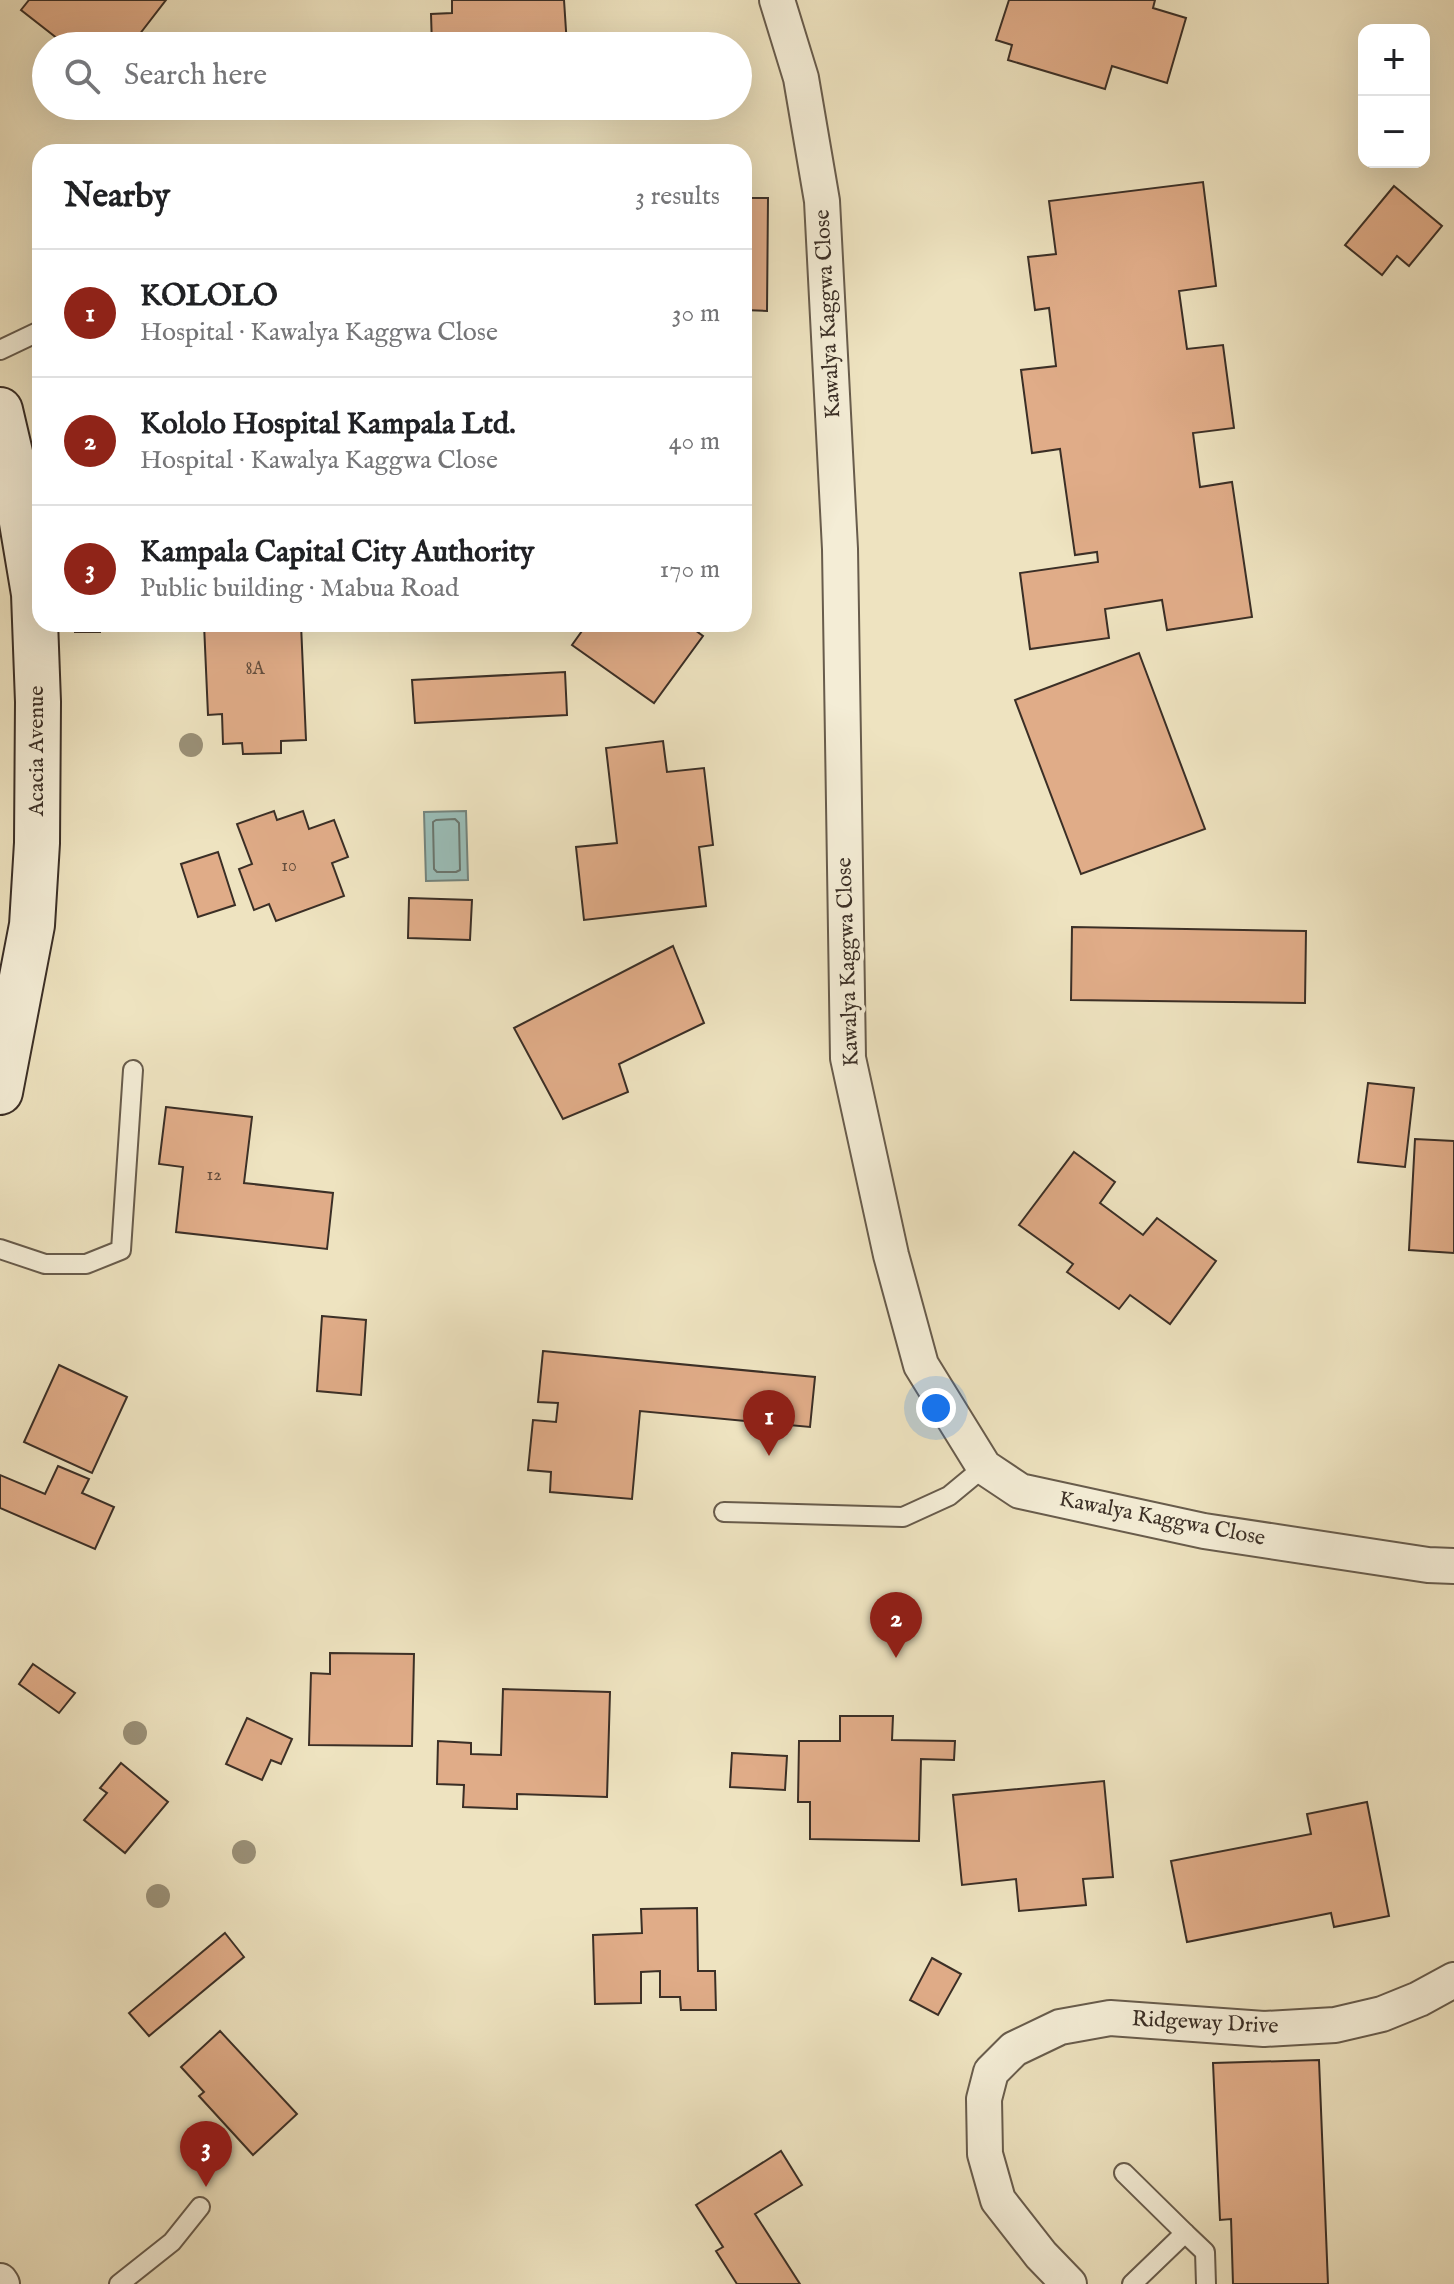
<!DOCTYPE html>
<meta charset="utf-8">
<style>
:root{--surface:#fff;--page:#f6f6f6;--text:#202124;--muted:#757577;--line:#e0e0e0;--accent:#8f2418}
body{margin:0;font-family:"IM FELL English",serif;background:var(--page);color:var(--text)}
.controls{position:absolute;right:24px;top:24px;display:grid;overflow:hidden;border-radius:16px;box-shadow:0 8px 32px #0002}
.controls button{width:72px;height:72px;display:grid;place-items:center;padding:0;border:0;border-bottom:2px solid var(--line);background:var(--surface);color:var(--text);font:40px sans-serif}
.you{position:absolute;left:936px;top:1408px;width:28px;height:28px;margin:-20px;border:6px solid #fff;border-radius:50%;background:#1a73e8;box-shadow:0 0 0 12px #1a73e833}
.badge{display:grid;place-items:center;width:52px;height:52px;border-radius:50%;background:var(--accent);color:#fff;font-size:26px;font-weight:700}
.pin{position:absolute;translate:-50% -66px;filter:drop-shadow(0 2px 4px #0008)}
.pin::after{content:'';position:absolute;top:42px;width:28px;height:24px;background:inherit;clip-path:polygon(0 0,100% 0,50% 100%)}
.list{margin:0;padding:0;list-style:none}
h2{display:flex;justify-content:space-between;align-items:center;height:104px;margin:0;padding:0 32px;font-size:34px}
h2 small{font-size:26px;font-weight:400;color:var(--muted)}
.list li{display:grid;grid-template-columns:52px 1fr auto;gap:24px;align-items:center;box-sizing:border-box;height:128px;padding:0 32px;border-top:2px solid var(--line)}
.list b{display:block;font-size:30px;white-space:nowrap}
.list p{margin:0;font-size:26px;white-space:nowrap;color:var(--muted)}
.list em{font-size:26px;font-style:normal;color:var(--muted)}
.icon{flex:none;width:44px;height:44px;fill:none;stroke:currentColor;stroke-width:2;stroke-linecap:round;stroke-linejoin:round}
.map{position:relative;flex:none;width:1454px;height:2284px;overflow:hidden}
.search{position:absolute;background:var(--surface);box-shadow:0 8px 32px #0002;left:32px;top:32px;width:720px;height:88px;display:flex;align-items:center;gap:20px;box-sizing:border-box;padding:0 28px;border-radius:44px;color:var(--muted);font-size:30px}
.panel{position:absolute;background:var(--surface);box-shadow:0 8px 32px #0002;left:32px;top:144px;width:720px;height:488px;border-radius:24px}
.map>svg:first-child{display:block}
</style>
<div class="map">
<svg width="1454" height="2284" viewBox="0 0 1454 2284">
<rect width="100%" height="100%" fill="#eee3c0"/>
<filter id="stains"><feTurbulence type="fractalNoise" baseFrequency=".0025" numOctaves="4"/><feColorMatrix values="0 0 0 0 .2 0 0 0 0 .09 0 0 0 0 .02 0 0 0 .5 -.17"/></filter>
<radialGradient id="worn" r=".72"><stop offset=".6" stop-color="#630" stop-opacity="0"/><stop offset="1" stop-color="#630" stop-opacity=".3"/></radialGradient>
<path fill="#9abdb7" stroke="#74847d" stroke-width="2" d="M466 811 468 880 426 881 424 812Z"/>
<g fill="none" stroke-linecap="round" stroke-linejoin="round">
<path stroke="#6a766e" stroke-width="2" d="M455 819 459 823 460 870 456 872H437L434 869 433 822 436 820Z"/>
</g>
<g fill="#e0ac88" stroke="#3b2f26" stroke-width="2">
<path d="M29 0H166L139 35 149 37 155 46H67L21 10Z"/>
<path d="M452 0H564L567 46H432L431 14 452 13Z"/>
<path d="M1009 0H1155L1153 8 1186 18 1167 83 1112 66 1105 89 1008 60 1012 45 996 40Z"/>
<path d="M509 106H569L570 108 510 111Z"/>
<path d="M1203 182 1216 286 1179 291 1187 349 1223 345 1234 428 1193 433 1200 487 1232 482 1252 617 1167 630 1162 600 1105 609 1109 638 1030 649 1020 573 1098 562 1097 552 1075 555 1060 449 1032 453 1021 370 1056 366 1049 308 1035 310 1028 257 1056 254 1049 201Z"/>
<path d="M1394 186 1442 226 1409 266 1397 256 1382 275 1345 245Z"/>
<path d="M744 198H768L767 311 744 310Z"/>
<rect x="75" y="624" width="25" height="8"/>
<path d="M204 624H301L306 740 281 741V753L243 754 242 743 223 744 222 714 208 715Z"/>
<path d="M587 624H699L695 630 703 636 654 703 572 645Z"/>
<path d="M1139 653 1205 829 1081 874 1015 700Z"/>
<path d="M565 672 567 715 415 723 412 680Z"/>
<path d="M663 741 667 772 704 768 713 845 699 847 706 906 584 920 576 847 617 843 606 748Z"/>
<path d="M274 811 277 820 303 811 309 829 334 820 348 857 332 863 344 896 276 921 269 904 254 910 239 869 252 864 237 824Z"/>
<path d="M218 852 235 905 198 917 181 864Z"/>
<path d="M409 898 472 900 470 940 408 938Z"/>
<path d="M1072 927 1306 931 1305 1003 1071 1000Z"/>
<path d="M673 946 704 1023 619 1064 628 1092 563 1119 514 1028Z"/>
<path d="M1368 1083 1414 1088 1405 1167 1358 1162Z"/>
<path d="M166 1107 252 1117 244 1183 333 1193 327 1249 176 1232 183 1167 159 1164Z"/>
<path d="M1415 1139 1454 1141V1253L1409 1250Z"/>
<path d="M1074 1152 1115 1182 1100 1203 1143 1235 1157 1218 1216 1261 1170 1324 1130 1295 1119 1309 1067 1272 1073 1264 1019 1225Z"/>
<path d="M322 1316 366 1320 361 1395 317 1391Z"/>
<path d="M543 1351 815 1377 810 1427 640 1411 632 1499 550 1492 551 1472 528 1470 533 1420 556 1422 558 1403 538 1402Z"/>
<path d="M59 1365 127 1397 92 1473 24 1442Z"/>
<path d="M58 1466 89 1479 82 1493 114 1507 95 1549 0 1508V1475L45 1494Z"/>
<path d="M330 1653 414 1654 412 1746 309 1745 311 1673 330 1674Z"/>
<path d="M33 1664 75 1693 59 1713 19 1684Z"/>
<path d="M503 1689 610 1692 607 1797 517 1794V1809L463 1807 464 1785 437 1784 438 1741 471 1743V1754L501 1755Z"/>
<path d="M840 1716H893L892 1740 955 1741 954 1760 921 1759 919 1841 810 1839V1802H798L799 1741H840Z"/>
<path d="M247 1718 292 1739 281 1764 271 1760 262 1780 226 1764Z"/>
<path d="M732 1753 787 1756 785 1790 730 1787Z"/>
<path d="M121 1763 168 1802 125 1853 84 1820 107 1793 100 1788Z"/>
<path d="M1104 1781 1113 1877 1083 1879 1086 1905 1019 1911 1016 1879 962 1885 953 1795Z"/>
<path d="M1367 1802 1389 1916 1334 1927 1331 1913 1187 1942 1171 1861 1311 1834 1307 1814Z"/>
<path d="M697 1908 698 1971H715L716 2010H681L680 1997H660V1971L641 1972V2003L595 2004 593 1935 642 1933 641 1909Z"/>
<path d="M225 1933 244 1957 149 2036 129 2013Z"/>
<path d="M932 1958 961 1974 938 2015 910 2000Z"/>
<path d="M220 2031 297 2114 253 2155 199 2096 204 2092 181 2067Z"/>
<path d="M1319 2060 1328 2284H1233L1231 2219 1220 2220 1213 2063Z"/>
<path d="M781 2151 802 2185 755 2214 800 2284H737L716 2251 723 2247 696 2205Z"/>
</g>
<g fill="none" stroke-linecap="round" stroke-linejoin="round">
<g stroke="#685c4c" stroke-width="22">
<g id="lane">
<path d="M0 350 40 331"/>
<path d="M0 1249 45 1264H86L121 1250 133 1070"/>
<path d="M724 1512 903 1517 949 1496 984 1467"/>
<path d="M1124 2173 1185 2233 1132 2284"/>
<path d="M1185 2233 1205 2252 1206 2284"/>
<path d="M119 2284 172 2242 200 2207"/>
</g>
</g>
<g stroke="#685c4c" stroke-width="38">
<g id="street">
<path d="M777 0 801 78 822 201 840 549 848 1058 891 1255 921 1365 984 1467 1020 1491 1204 1531 1428 1565 1454 1566"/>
<path d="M0 2281 2 2284"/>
<path d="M1069 2284 1041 2255 998 2200 985 2154 984 2099 991 2072 1014 2049 1060 2027 1110 2018 1264 2029 1335 2025 1382 2014 1419 1999 1454 1980"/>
</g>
</g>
<g stroke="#3b2f26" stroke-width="48">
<path id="secondary" d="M0 410 11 457 34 594 38 702 37 843 32 925 0 1092"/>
</g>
<use href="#lane" stroke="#f4edd6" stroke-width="18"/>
<use href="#street" stroke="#f4edd6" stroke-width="34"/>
<use href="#secondary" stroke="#f4edd6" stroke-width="44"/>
</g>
<g fill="#9a9077">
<circle cx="191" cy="745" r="12"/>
<circle cx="135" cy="1733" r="12"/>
<circle cx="244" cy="1852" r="12"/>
<circle cx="158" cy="1896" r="12"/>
</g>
<g text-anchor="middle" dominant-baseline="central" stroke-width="8" stroke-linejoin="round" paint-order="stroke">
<g font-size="18" fill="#644e3e">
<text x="255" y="669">8A</text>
<text x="289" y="866">10</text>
<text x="214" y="1175">12</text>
</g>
<g font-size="22" fill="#3b2f26" stroke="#f4edd6">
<text transform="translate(828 314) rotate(-93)">Kawalya Kaggwa Close</text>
<text transform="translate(37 751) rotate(-90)">Acacia Avenue</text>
<text transform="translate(848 962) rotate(-92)">Kawalya Kaggwa Close</text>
<text transform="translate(1162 1519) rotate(11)">Kawalya Kaggwa Close</text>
<text transform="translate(1205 2023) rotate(3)">Ridgeway Drive</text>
</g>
</g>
<rect width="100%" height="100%" filter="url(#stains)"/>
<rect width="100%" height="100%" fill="url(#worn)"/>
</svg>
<div class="controls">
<button>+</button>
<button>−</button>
</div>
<div class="you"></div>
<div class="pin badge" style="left:769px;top:1456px">1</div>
<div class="pin badge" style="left:896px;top:1658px">2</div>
<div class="pin badge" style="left:206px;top:2187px">3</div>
<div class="search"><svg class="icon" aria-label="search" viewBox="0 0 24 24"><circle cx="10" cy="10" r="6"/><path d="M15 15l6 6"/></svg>Search here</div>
<section class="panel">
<h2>Nearby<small>3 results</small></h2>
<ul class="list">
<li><span class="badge">1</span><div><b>KOLOLO</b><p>Hospital · Kawalya Kaggwa Close</p></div><em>30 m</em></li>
<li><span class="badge">2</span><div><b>Kololo Hospital Kampala Ltd.</b><p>Hospital · Kawalya Kaggwa Close</p></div><em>40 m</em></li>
<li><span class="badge">3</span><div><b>Kampala Capital City Authority</b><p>Public building · Mabua Road</p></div><em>170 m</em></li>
</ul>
</section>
</div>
